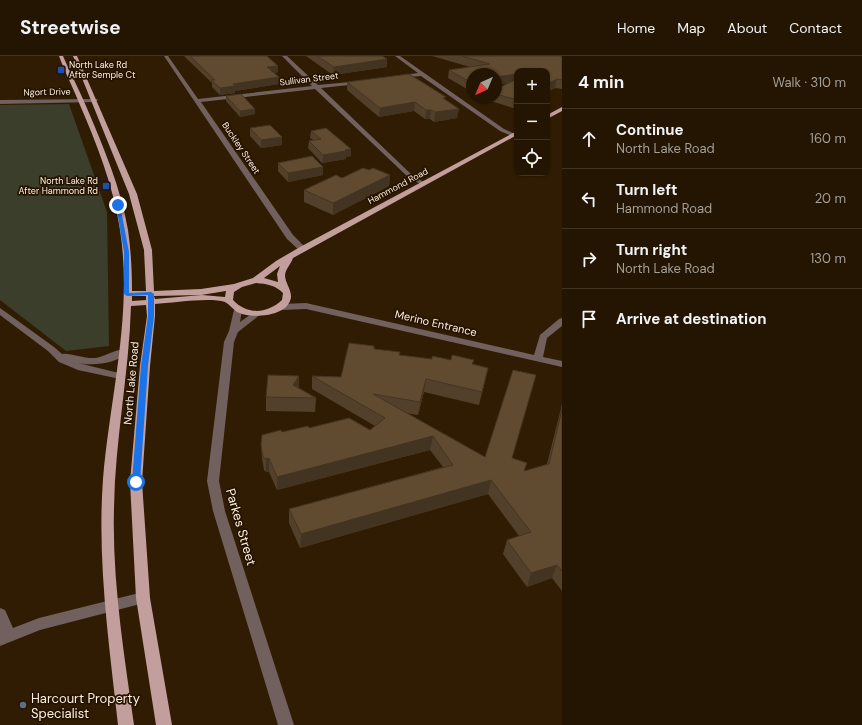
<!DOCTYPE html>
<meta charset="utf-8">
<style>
:root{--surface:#241502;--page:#302211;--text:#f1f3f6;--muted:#a39f99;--line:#413424}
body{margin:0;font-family:"DM Sans",sans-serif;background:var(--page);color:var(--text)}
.controls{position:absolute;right:12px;top:12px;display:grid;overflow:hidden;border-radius:8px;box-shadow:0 1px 3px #0004}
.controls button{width:36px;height:36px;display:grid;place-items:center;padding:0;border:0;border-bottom:1px solid var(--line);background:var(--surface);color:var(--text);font:20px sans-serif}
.compass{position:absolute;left:466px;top:12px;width:36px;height:36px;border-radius:50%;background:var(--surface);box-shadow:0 1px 3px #0004;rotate:224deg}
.stop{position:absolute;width:12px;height:12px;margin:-9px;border:3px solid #1a73e8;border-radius:50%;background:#fff}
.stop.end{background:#1a73e8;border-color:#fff;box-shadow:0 1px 4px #0008}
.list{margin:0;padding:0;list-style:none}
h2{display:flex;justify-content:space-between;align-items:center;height:52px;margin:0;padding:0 16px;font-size:17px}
h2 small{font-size:13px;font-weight:400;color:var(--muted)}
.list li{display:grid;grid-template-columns:26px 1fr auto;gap:12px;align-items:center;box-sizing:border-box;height:60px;padding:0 16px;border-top:1px solid var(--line)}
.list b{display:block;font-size:15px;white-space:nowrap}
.list p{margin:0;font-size:13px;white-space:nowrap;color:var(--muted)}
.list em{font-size:13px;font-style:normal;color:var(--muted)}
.icon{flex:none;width:22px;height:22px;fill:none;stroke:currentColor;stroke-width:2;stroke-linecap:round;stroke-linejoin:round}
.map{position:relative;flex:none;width:562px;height:669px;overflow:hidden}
header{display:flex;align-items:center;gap:24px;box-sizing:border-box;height:56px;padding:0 20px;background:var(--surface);border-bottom:1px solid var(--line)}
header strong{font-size:19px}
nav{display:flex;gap:22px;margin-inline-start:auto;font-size:14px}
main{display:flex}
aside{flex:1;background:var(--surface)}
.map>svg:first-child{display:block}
</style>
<header>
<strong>Streetwise</strong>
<nav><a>Home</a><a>Map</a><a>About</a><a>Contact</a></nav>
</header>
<main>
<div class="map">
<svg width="562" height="669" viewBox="0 0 562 669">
<rect width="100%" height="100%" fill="#301c02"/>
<path fill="#3a3e2a" d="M69 48 107 156 109 290 66 295 0 244V49Z"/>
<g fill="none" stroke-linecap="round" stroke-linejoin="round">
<g fill="#71605e" fill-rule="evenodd">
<path d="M164 0H168L198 43 312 30 282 0H287L318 29 361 25V27L359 28 321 32 412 119 427 128 422 129 408 121 315 33 201 46 293 179 307 193 303 195H300L287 183Z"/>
<path d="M395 0H400L504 73 517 79 514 81 500 75 421 20 397 22V20L418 17Z"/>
<path d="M97 43 98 44 95 46 0 48V44Z"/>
<path d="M306 247 534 299 540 279 559 263 562 262V270L547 282 543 301 562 305V311L306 253 282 254 278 251 282 248Z"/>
<path d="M238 251 242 254 240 266 254 256H260L261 258 238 276 234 286 219 425 225 455 294 669H278L213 455 207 425 224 286 229 275 234 254Z"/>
<path d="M0 252 54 291 62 298C68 296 85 303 95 302 105 301 116 292 125 294L127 296C117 308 93 310 78 307L123 318 125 320 120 323 78 314 59 306 48 295 0 259Z"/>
<path d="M143 536 148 538 150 542 148 546 40 574 0 590V552L5 554 13 572 39 562Z"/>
</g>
<g fill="#c29e9c" fill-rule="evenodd">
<path d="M59 0H63C70 17 79 33 86 50 103 90 121 132 128 174 131 195 132 215 132 235H146L144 194 129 138 73 0H77L137 138 152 194 154 235 201 233 234 228 253 222 276 205 300 191 517 75V79L293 202C291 208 286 212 285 219 285 228 294 236 290 245 284 261 250 263 237 256 233 253 229 248 225 246 210 241 172 247 155 248V260L150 310 142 426 150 542 172 669H156L136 542 130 426 140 310 147 260 146 249 131 250C129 318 115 384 114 452 112 525 124 597 134 669H118C109 587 97 505 103 423 110 340 133 257 120 174 113 126 93 79 74 35 69 23 63 12 59 0ZM280 210 277 218 278 226 264 222ZM256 227C267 228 275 229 283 237L282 244C267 258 247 259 233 244L234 236 242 231ZM226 235 225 241 202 239 155 243 154 240 201 239ZM132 240H146V244L132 245Z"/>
<path d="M562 51V55L547 63V59Z"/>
</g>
</g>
<g fill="#53402a">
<path d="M184 0H267L278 16 274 17 279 21V28L235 35V37L220 39 212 31V27Z"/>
<path d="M306 0H383L387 11 333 19Z"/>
<path d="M432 0H562V33L555 32 547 36V15L517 50 513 52 488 44V42H496V33L509 27 472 18V32L467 33 448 22 449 14 470 11Z"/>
<path d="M347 26 445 44 457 62 434 66 430 63H425L414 55 379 61 347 34Z"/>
<path d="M226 40 255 53V58L240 61 226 45Z"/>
<path d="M250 72 282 81V89L261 92 250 80Z"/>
<path d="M311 75 351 100 346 101V103L322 107 308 92 309 85 313 84 310 82Z"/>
<path d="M278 107 323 119 288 126 278 115Z"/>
<path d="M369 114 390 119 389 130 333 159 304 146V134L342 122Z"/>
<path d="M374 293 399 299 473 309 488 312 479 349 424 336 418 359 406 357 485 401 512 402 524 415 547 408 562 348V535L552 522 527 531 503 498 507 484 519 480 488 438 300 492 289 467V453L443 411 430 394 277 434 269 416H266L264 414 262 403 261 389 282 376 309 372 370 374 375 370 312 333V320L341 321Z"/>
<path d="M299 320V332L316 342 315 356 266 355V341Z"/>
</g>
<g fill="#433422">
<path d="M387 3V11L333 19 334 11Z"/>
<path d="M278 10V16L267 18V11Z"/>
<path d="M517 18V26L496 29V21Z"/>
<path d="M279 21V28L235 35V37L220 39V32L233 28Z"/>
<path d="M557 23 555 32 547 36V28Z"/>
<path d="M472 24V32L467 33 468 25Z"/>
<path d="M517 42V50L513 52 514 43Z"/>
<path d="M415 46 414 55 379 61 380 52Z"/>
<path d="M255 53V58L240 61V55Z"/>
<path d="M459 53 457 62 434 66 435 56Z"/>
<path d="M426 54H431L430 63H425Z"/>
<path d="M282 81V89L261 92V84Z"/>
<path d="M351 93V100L346 101V103L322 107 323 99Z"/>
<path d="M323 111V119L288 126V117Z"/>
<path d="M390 119 389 130 333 159V147Z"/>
<path d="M488 312 485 326 479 349 482 336Z"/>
<path d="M299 320V333L293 329Z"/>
<path d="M426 323 424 336 418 359 420 346Z"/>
<path d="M433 380 430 394 277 434V421Z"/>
<path d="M269 402V416H266V403Z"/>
<path d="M491 424 488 438 300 492 301 478Z"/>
<path d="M557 509 552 522 527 531 531 517Z"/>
</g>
<g fill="#604b31" stroke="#433422">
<path d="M190 0H267L278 10 267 11 279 21 233 28 235 30 220 32 211 24H215Z"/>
<path d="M317 0H382L387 3 334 11Z"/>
<path d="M462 0H562V24L557 23 547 28V15H517V18L496 21V18H472V24L468 25 449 14 490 8Z"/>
<path d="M409 18 446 41 443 42 459 53 435 56 431 54H426L415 46 380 52 347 26Z"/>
<path d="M517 23V42L514 43 496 38V33Z"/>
<path d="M241 38 255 53 240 55 226 40Z"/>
<path d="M270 69 282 81 261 84 250 72Z"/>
<path d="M326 72 351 93 345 94 346 95 323 99 309 85 321 83 311 75Z"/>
<path d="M312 100 323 111 288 117 278 107Z"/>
<path d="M363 112 369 114 373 112 390 119 333 147 304 134 336 119 342 122Z"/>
<path d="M349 287 374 290V293L400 296 399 299 432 303V300L451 304 452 299 474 304 472 308 488 312 482 336 426 323 420 346 373 338 485 401 513 314 536 319 512 402 527 407 524 415 549 408 562 353V515L557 509 531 517 507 484 531 476 491 424 301 478 289 453 453 409 433 380 277 421 269 402 266 403 263 401 261 389 262 379 281 374 282 376 308 370 309 372 349 362 370 374 385 362 312 320 341 321Z"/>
<path d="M268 319 299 320 293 329 316 342 266 341Z"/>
</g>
<path fill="#1a73e8" d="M118 147 120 149 129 196V237L151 236 154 238V260L148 310 140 426 136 429 132 426 141 310 148 260V239L127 240 124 238V196L116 149Z"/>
<g fill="#1a4fb4" stroke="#261300" stroke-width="1.5">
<rect x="57" y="10" width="8" height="8" rx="2"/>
<rect x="102" y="126" width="8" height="8" rx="2"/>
</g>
<circle fill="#5c6f8a" stroke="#261300" stroke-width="1.5" cx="23" cy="649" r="4"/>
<g text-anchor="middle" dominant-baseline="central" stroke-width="3.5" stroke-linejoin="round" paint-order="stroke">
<g font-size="9" fill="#fcefdf" stroke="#261300" text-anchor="start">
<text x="69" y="9">North Lake Rd<tspan x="69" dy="10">After Semple Ct</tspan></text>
<text x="98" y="125" text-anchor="end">North Lake Rd<tspan x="98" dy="10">After Hammond Rd</tspan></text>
</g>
<g font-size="9" fill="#fcefdf" stroke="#261300">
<text transform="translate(309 23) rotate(-7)">Sullivan Street</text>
<text transform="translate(47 36) rotate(-1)">Ngort Drive</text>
<text transform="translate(241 92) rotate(56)">Buckley Street</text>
<text transform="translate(398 130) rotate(-28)">Hammond Road</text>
</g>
<g font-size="11" fill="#fcefdf" stroke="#261300">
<text transform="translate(436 267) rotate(13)">Merino Entrance</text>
<text transform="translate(131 327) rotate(-85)">North Lake Road</text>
</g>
<g font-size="13" fill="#fcefdf" stroke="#261300">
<text transform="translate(241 471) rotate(74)">Parkes Street</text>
</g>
<g font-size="13" fill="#fcefdf" stroke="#261300" text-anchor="start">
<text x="31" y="642">Harcourt Property<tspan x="31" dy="15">Specialist</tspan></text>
</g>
</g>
</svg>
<div class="controls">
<button>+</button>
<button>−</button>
<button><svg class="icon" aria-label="locate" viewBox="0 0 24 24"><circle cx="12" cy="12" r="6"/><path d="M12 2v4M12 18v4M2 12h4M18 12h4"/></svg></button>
</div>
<svg class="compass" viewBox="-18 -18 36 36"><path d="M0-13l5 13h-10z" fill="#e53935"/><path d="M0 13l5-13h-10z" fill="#a39f99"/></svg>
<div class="stop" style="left:136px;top:426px"></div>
<div class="stop end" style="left:118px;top:149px"></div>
</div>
<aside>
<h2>4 min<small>Walk · 310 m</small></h2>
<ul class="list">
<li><svg class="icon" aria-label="ahead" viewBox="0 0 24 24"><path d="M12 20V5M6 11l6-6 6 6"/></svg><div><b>Continue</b><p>North Lake Road</p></div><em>160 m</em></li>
<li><svg class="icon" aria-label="left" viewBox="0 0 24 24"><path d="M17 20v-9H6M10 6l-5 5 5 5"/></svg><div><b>Turn left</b><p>Hammond Road</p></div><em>20 m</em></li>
<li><svg class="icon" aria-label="right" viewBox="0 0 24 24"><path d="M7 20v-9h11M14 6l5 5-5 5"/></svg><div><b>Turn right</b><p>North Lake Road</p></div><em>130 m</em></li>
<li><svg class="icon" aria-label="arrive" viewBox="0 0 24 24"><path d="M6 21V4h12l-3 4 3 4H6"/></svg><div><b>Arrive at destination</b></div></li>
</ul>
</aside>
</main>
